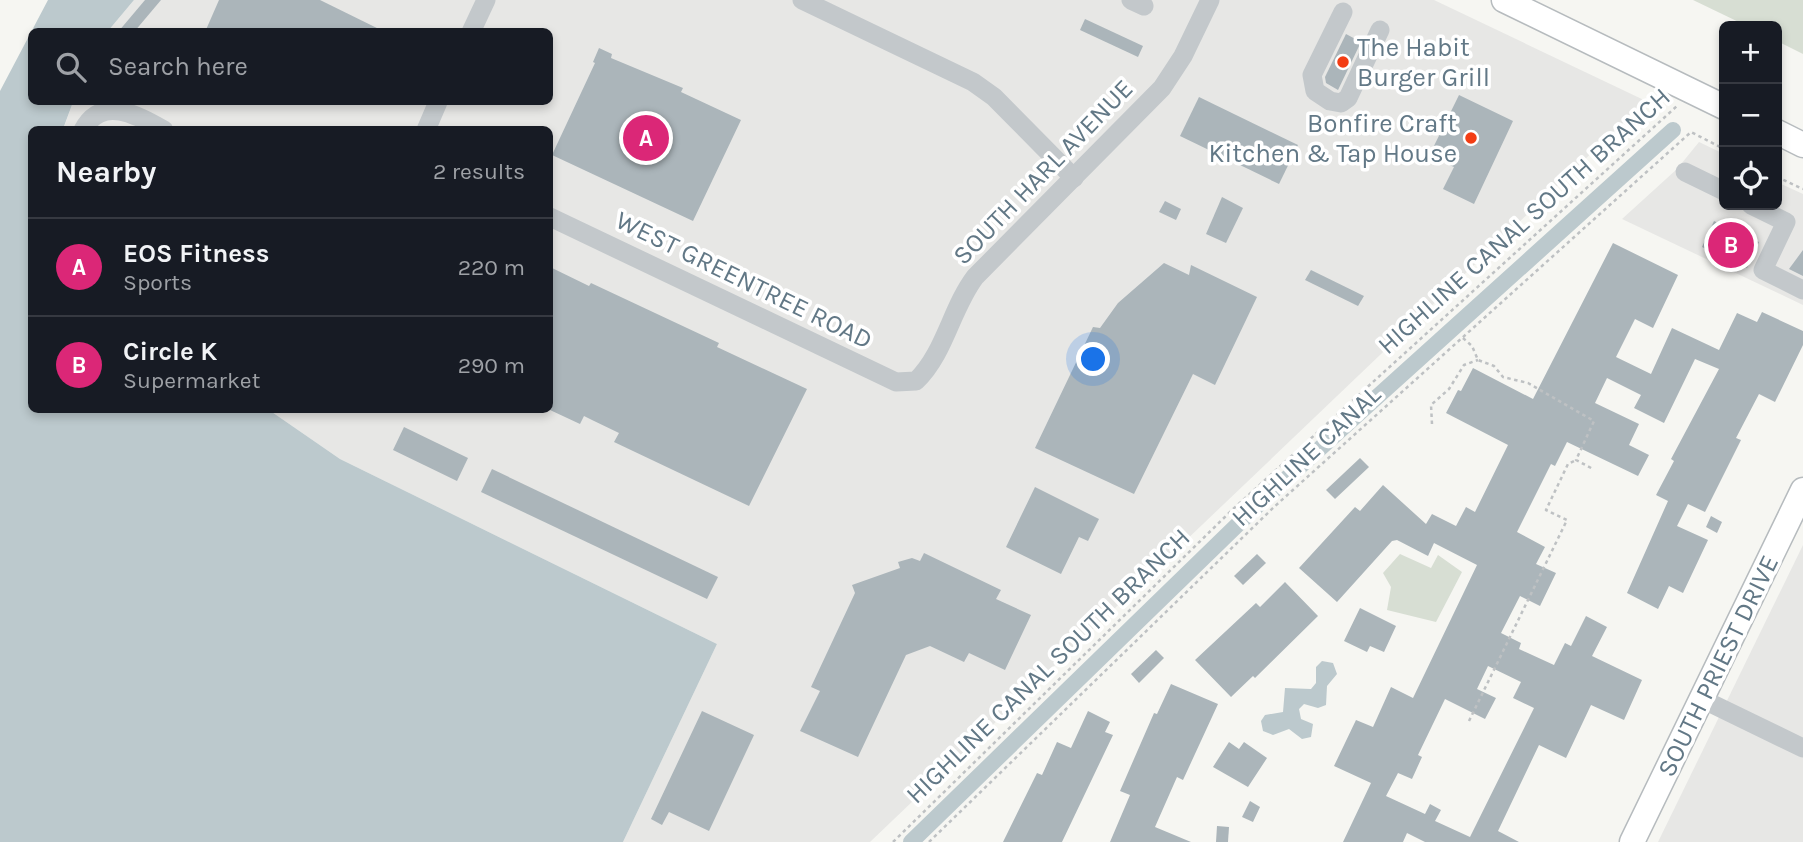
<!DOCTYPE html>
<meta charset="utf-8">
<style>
:root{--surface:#171b24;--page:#20242c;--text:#f1f3f6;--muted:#9ea1a6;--line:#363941;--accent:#db2777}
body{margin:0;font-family:Karla,sans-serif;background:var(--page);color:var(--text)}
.controls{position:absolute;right:21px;top:21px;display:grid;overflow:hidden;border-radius:10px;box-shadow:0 4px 10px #0003}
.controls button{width:63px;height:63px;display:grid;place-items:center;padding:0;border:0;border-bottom:2px solid var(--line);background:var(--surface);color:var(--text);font:35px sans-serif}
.you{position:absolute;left:1094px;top:360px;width:24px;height:24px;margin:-18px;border:5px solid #fff;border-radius:50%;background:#1a73e8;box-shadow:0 0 0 10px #1a73e833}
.badge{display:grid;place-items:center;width:46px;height:46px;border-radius:50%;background:var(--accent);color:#fff;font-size:23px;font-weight:700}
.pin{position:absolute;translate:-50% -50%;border:4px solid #fff;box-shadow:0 2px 7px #0006}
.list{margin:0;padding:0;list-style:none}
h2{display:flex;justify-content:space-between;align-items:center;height:91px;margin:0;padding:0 28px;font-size:30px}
h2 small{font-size:23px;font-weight:400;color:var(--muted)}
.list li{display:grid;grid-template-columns:46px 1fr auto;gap:21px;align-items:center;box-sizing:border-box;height:98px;padding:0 28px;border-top:2px solid var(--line)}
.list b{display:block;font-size:26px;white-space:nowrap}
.list p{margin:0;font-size:23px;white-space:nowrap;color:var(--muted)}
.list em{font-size:23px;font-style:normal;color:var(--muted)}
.icon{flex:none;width:38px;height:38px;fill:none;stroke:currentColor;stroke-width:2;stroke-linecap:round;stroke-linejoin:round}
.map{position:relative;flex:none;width:1803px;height:842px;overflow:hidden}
.search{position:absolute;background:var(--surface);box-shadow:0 4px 10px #0003;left:28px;top:28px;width:525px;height:77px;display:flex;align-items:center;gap:18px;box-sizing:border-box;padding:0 24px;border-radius:10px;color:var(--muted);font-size:26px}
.panel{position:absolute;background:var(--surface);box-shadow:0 4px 10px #0003;left:28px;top:126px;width:525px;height:287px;border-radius:10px}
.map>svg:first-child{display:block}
</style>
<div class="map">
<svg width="1803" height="842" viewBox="0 0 1803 842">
<rect width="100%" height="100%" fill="#f6f6f2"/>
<g fill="#e7e7e5">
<path d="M134 0H1434L1646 101 870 842H623L717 644 340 459 269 410H550V130H63L73 102H550V32L108 31Z"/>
<path d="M1699 142 1724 154V205H1777V182L1803 194V305L1622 219 1677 169Z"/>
<path d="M1803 545V842H1658Z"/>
</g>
<g fill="#d7ded3">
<path d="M1693 0H1803V54L1777 41V26H1747Z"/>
<path d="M1400 554 1431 568 1438 555 1462 572 1436 622 1387 610 1391 587 1383 573Z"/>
</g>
<g fill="#bcc9cd">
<path d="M48 0H134L108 31 32 32V102H73L63 129 32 130V410H269L340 459 717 644 623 842H0V91Z"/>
<path d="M1322 661 1333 663 1337 674 1327 686 1326 705 1318 708 1304 704 1299 709 1301 719 1313 724 1311 737 1302 739 1289 729 1273 735 1263 731 1261 721 1265 715 1283 712 1285 688 1311 689 1316 683V667Z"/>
</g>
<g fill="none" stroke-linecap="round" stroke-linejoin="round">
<path stroke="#bcc9cd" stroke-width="16" d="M911 842 1265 498 1673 130"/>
</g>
<g fill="#abb5ba" fill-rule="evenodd">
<path d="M145 0H161L134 32H118Z"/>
<path d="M219 0H320L385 32H205Z"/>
<path d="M1085 19 1143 46 1138 57 1080 30Z"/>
<path d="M1346 34 1361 42 1338 90 1326 83 1325 77Z"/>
<path d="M599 48 612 54 611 58 683 88 681 92 741 120 693 221 552 155 595 63 593 62Z"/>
<path d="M1459 95 1513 121 1474 204 1443 189 1454 167 1429 156Z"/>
<path d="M1199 97 1298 145 1279 184 1180 136Z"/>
<path d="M1222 197 1243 208 1226 243 1206 234Z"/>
<path d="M1165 201 1181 209 1176 220 1159 212Z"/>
<path d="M1714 221 1759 242 1747 268 1702 247Z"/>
<path d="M1613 243 1678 275 1653 328 1635 319 1616 357 1651 374 1672 328 1719 350 1737 313 1757 322 1762 312 1803 331V345L1775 402 1759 394 1736 438 1741 440 1705 512 1688 504 1677 526 1708 540 1683 593 1669 586 1658 609 1627 593 1668 501 1656 495 1674 461 1671 459 1719 369 1695 359 1664 423 1634 408 1641 395 1607 378 1595 403 1639 424 1629 445 1649 455 1638 476 1567 442 1555 466 1551 464 1517 532 1545 547 1536 564 1556 573 1540 606 1520 596 1501 633 1521 643 1519 649 1554 665 1565 643 1571 646 1586 616 1607 627 1592 656 1642 680 1624 720 1591 705 1566 758 1539 745 1498 831 1519 842H1425L1407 833 1403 842H1343L1371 783 1334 766 1356 720 1373 727 1391 687 1413 698 1477 565 1434 543 1428 556 1397 540 1392 541 1337 602 1299 568 1355 507 1360 511 1383 485 1426 524 1432 514 1456 526 1466 507 1475 512 1508 445 1446 413 1458 390 1461 391 1473 368 1533 399ZM1488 666 1521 682 1513 698 1534 708 1470 837 1435 821 1441 810 1430 804 1425 814 1386 796 1398 773 1412 779 1422 757 1418 755 1445 699 1485 719 1496 698 1477 689Z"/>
<path d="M1803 250V276L1789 269Z"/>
<path d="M1164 263 1189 275 1191 265 1257 297 1215 385 1193 374 1134 494 1035 448 1093 327 1100 328 1118 303Z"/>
<path d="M550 267 589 286 591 283 719 343 717 347 807 389 749 506 614 442 619 433 592 420 584 416 580 424 550 410Z"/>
<path d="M1311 270 1364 296 1358 306 1305 280Z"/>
<path d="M404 427 468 458 457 481 393 450Z"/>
<path d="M1360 458 1369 467 1335 499 1326 490Z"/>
<path d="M492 469 718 577 707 599 481 492Z"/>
<path d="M1035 487 1099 519 1088 541 1079 537 1061 574 1006 547Z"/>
<path d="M1711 516 1722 522 1717 533 1706 527Z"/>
<path d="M924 553 1001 590 996 599 1031 615 1005 670 969 653 964 662 930 646 906 655 858 757 800 731 820 691 811 687 855 593 852 585 900 568 898 562 912 558 920 561Z"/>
<path d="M1257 554 1266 563 1243 585 1234 576Z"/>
<path d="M1285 582 1318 616 1255 678 1253 676 1231 697 1195 660 1256 603 1260 607Z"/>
<path d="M1360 608 1396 626 1384 652 1370 646 1367 652 1344 641Z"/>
<path d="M1156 650 1164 658 1139 683 1131 674Z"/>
<path d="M1171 684 1218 704 1183 780 1177 777 1155 827 1191 842H1110L1130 795 1120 791 1154 713 1157 714Z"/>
<path d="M702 711 754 735 709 831 669 812 662 825 651 819Z"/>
<path d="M1088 711 1110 722 1105 732 1113 735 1062 842H1003L1037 773 1042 775 1057 742 1071 748Z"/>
<path d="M1229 742 1239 749 1244 742 1267 758 1248 787 1213 767Z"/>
<path d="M1250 801 1260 807 1253 822 1242 817Z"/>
<path d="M1217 826 1229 827 1228 842H1216Z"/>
</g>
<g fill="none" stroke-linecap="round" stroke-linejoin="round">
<g stroke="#b6bbbe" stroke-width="27">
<g id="major">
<path d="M1504 0 1724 107"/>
<path d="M1777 132 1803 145"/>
<path d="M1632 842 1803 490"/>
</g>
</g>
<g stroke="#bec1c3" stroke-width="2.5" stroke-dasharray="3.5 3.5" stroke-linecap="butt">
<path d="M1777 177 1803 189"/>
<path d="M1463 338 1472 346 1478 360 1494 366 1503 377 1528 383 1594 421 1576 460 1593 469"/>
<path d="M1432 424 1431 405 1449 389 1464 365 1478 360"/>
<path d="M1469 721 1567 520 1546 510 1568 464 1576 460"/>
<path d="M893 842 1232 510 1677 106"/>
<path d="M929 842 1274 507 1691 132 1724 149"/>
</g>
<g stroke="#c3c8cb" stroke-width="19">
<path d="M802 0 973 82 994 97 1074 178"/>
<path d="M1131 0 1144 6"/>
<path d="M1343 12 1312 75 1315 91 1330 101 1341 103 1348 98 1380 30"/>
<path d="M471 32 486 0"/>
<path d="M83 130C102 95 137 115 164 130"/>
<path d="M426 130 438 102"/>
<path d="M1685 172 1724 191"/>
<path d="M1751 205 1786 222 1763 270 1803 290"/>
<path d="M550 217 896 382 916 381C945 353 951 309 975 277L1162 88 1183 56 1210 0"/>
<path d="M1702 699 1803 748"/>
</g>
<use href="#major" stroke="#fff" stroke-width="24"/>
</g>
<g fill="#f33d14" stroke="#fff" stroke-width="2.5">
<circle cx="1343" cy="62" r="7"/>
<circle cx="1471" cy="138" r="7"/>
</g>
<g text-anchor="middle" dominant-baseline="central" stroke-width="7" stroke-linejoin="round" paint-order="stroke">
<g font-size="26" fill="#627886" stroke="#fff" text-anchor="start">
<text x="1357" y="47">The Habit<tspan x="1357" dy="30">Burger Grill</tspan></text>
<text x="1457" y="123" text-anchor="end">Bonfire Craft<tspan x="1457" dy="30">Kitchen &amp; Tap House</tspan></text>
</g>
<g font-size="26" fill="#627886" stroke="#fff">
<text transform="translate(1043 172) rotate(-46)">SOUTH HARL AVENUE</text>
<text transform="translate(1524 221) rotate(-42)">HIGHLINE CANAL SOUTH BRANCH</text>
<text transform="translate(744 280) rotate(26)">WEST GREENTREE ROAD</text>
<text transform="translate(1306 456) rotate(-43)">HIGHLINE CANAL</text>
<text transform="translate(1048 666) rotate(-44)">HIGHLINE CANAL SOUTH BRANCH</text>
<text transform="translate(1718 666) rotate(-64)">SOUTH PRIEST DRIVE</text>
</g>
</g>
</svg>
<div class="controls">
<button>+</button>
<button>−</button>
<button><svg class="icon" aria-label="locate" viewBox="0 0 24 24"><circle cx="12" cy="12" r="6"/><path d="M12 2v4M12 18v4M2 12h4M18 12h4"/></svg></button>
</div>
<div class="you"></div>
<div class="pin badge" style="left:646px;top:138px">A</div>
<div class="pin badge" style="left:1731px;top:245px">B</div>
<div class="search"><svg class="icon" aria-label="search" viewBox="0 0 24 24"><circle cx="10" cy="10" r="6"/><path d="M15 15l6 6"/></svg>Search here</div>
<section class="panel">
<h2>Nearby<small>2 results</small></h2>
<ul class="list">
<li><span class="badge">A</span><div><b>EOS Fitness</b><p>Sports</p></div><em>220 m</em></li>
<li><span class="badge">B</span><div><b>Circle K</b><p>Supermarket</p></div><em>290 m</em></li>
</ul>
</section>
</div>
